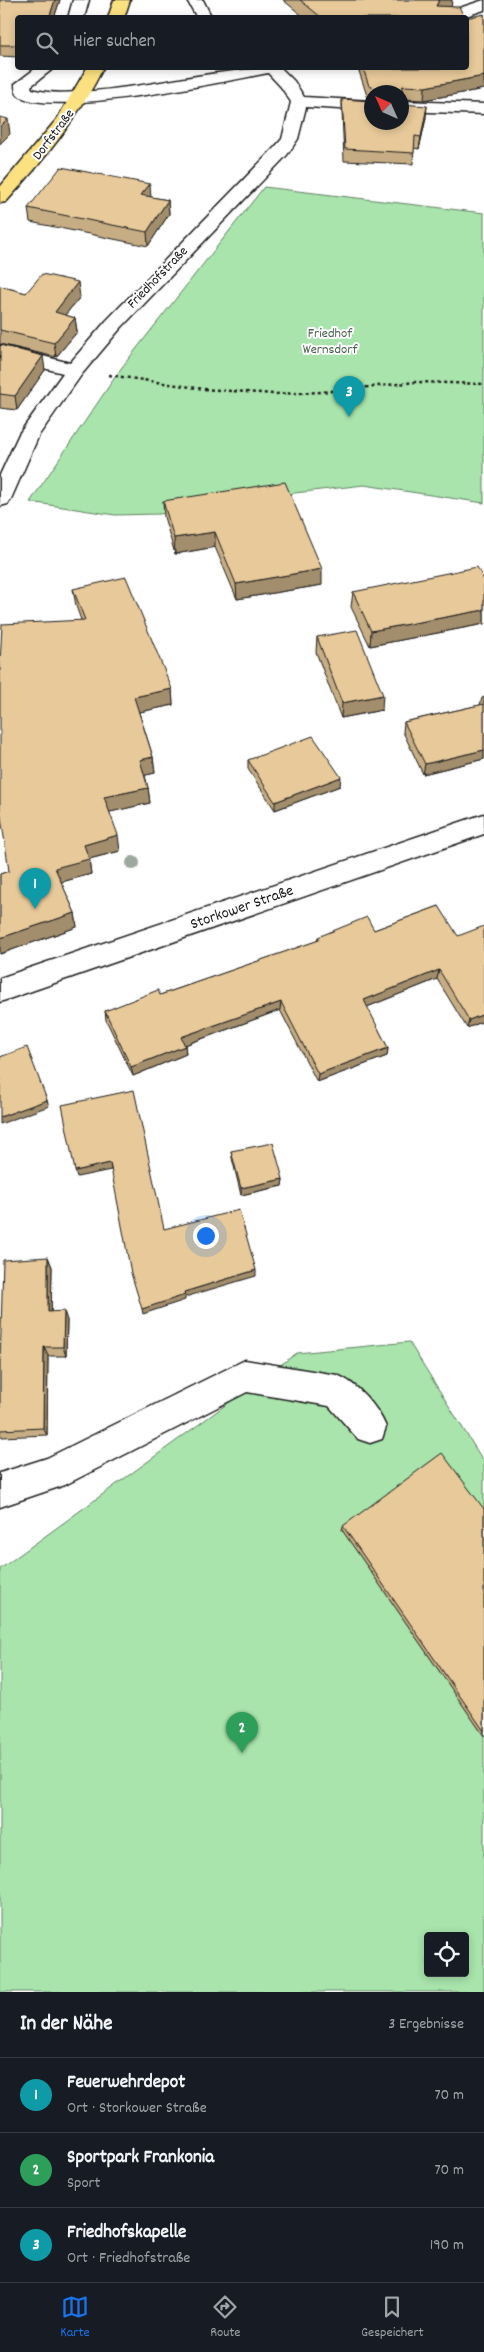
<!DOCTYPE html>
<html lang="de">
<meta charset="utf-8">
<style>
:root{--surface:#171b24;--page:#242831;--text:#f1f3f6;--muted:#9ea1a6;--line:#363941;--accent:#1a73e8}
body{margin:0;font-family:Dekko,sans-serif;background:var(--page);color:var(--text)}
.controls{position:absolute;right:15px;bottom:15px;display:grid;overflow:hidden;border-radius:5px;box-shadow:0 2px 8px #0003}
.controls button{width:45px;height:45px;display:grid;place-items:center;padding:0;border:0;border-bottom:1px solid var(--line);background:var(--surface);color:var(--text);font:25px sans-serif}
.compass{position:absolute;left:364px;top:85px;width:45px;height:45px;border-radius:50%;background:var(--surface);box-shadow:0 2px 8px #0003;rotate:315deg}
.you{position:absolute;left:205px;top:1235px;width:18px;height:18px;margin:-12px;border:4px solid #fff;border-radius:50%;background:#1a73e8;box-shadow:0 0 0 8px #1a73e833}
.badge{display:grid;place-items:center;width:32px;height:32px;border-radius:50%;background:var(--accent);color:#fff;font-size:16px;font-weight:700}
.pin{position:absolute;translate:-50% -41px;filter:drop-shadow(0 1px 2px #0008)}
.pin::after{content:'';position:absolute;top:26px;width:18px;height:15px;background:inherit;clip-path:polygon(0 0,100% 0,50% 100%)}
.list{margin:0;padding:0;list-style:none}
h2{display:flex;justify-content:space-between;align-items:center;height:65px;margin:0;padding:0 20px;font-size:21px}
h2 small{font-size:16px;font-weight:400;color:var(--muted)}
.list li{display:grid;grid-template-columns:32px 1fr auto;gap:15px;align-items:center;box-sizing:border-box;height:75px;padding:0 20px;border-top:1px solid var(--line)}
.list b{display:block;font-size:19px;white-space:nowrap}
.list p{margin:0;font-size:16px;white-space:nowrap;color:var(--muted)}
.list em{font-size:16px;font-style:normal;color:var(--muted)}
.icon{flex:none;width:28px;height:28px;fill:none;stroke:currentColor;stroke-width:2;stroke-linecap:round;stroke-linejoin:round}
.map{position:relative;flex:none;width:484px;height:1992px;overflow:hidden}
.search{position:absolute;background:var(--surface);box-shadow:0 2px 8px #0003;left:15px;right:15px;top:15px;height:55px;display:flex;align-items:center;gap:12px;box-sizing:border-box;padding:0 18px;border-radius:5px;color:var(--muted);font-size:19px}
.sheet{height:290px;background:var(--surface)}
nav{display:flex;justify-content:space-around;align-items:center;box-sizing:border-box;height:70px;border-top:1px solid var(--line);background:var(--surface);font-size:14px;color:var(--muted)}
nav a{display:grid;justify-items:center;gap:2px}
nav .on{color:var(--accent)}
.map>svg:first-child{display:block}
</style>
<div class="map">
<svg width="484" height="1992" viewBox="0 0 484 1992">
<rect width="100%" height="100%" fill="#fff"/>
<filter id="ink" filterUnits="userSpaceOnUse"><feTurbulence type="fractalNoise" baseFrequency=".02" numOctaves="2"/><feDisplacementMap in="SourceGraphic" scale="10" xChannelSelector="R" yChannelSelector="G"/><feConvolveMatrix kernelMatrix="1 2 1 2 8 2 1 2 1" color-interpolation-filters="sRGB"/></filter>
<g filter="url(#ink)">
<g fill="#a8e4ab" stroke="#628064" fill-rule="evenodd">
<path d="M264 187 484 213V503L364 485 286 494 160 514 115 515 30 502 122 367Z"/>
<path d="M409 1342 484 1462V1992H0V1569L297 1353ZM428 1936H465V1973H428Z"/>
</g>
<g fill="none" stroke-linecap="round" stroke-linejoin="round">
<g stroke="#1c1c1c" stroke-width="3">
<g id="minor">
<path d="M73 0H89L84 18H68Z"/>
<path d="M187 0H203L212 18H197Z"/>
<path d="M484 0V10L460 18H436L438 15Z"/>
<path d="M36 68H54L31 86 32 89C52 95 73 92 93 91 156 86 218 68 281 68L294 81 304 97 372 101V111L306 107 298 139 287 155 120 329 82 374 39 435 11 499 8 504 0 506V475L19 434 63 373 0 357V345L70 363 106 321 275 147 282 139 291 102 281 87 268 73C228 81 45 119 18 95 15 92 15 88 15 84Z"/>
<path d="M402 101 484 104V114L402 111Z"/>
<path d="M484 814V834L0 1002V978Z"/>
<path d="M245 1360 337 1375C357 1383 378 1407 386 1427L382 1439 370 1443 358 1439 329 1406 247 1392 65 1485 0 1507V1473L47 1458Z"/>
</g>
</g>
<g stroke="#1c1c1c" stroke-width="3">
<g id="major">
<path d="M114 0H130L124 18H108Z"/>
<path d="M87 68H103C78 118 44 160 6 202L0 203V187L57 119Z"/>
</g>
</g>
<path stroke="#1c1c1c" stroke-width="2.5" stroke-dasharray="3 3" stroke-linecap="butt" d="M109 375 204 389 274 394 322 392 416 382 484 384"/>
<use href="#minor" fill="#fff" fill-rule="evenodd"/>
<use href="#major" fill="#fbe180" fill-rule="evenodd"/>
</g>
<circle fill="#9da99e" cx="133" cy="863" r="7"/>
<g fill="#c7ad84" stroke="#1c1c1c">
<path d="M0 0H60L54 18H18V57L0 56Z"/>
<path d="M283 0H452L451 7 465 18H305Z"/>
<path d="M484 14V89L424 100 402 99V101V92H372V100L368 99 358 68H466Z"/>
<path d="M342 99 426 118 419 149 414 148 413 164 344 161 342 111Z"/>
<path d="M151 197 168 200 169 214 148 246 30 222 28 208Z"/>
<path d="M0 286 26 293 80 297 65 315 75 318 77 332 56 357 0 344Z"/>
<path d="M0 345 45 370 17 410 0 408Z"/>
<path d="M163 501 322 585 237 599 215 547 175 554 164 517Z"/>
<path d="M484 580V624L370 646 351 607 353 592Z"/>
<path d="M73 589 172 689 173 705 139 712 153 757 155 773 145 775 148 788 150 803 109 812 120 851 89 859 91 874 61 882 75 913 77 927 0 954V874L9 871 81 620 76 606Z"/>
<path d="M317 637 382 710 341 718 316 652Z"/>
<path d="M484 697V759L423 774 403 732 404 722 480 705 482 698Z"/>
<path d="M248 760 340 786 275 810 248 769Z"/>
<path d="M439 906 484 1021 467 1028 437 979 367 1007 388 1048 387 1056 317 1082 280 1010 185 1045 186 1054 133 1076 106 1020 105 1011 160 995 317 941 318 937 374 930Z"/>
<path d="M231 1151 283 1179 282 1186 241 1195 232 1158Z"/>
<path d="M48 1257 52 1267 51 1312 67 1320 66 1356H48L47 1435 2 1437 0 1433V1364Z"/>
<path d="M484 1509V1736L342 1530 343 1526Z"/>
</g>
<g fill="#a28d6c" stroke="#1c1c1c">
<path d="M55 0H60L54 18H49Z"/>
<path d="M439 0H452L451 9 436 6Z"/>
<path d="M484 76V89L424 100 425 87Z"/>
<path d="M403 86 402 99V101V92H392Z"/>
<path d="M427 106 426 118 419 149 421 137Z"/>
<path d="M8 119 10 134 0 144V127Z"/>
<path d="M150 184 151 198 141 195Z"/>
<path d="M168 200 169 214 148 246 147 232Z"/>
<path d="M78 282 80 297 56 326 55 312Z"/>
<path d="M75 318 77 332 56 357 54 343Z"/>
<path d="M43 356 45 370 17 410 15 396Z"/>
<path d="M215 532V547L175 554 174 538Z"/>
<path d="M322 569V585L237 599 236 584Z"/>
<path d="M484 610V624L370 646 371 631Z"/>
<path d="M172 689 173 705 135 713 134 697Z"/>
<path d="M383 695 382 710 341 718 342 703Z"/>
<path d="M484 750V759L423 774 425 764Z"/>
<path d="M153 757 155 773 142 776 140 760Z"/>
<path d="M341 777 340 786 275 810V802Z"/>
<path d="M148 788 150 803 106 813 104 797Z"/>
<path d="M118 835 120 851 89 859 91 874 58 883 55 868 84 845Z"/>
<path d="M75 913 77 927 0 954V938Z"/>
<path d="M439 970 437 979 362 1009 364 1000Z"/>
<path d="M281 1002 280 1010 182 1046 181 1037Z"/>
<path d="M484 1014V1021L467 1028 469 1020Z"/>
<path d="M185 1046 186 1054 133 1076 131 1067Z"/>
<path d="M388 1048 387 1056 317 1082 318 1074Z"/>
<path d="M47 1100 49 1106 0 1124V1117Z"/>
<path d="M110 1163 111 1170 77 1177 75 1171Z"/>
<path d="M283 1179 282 1186 241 1195V1188Z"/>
<path d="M48 1257 52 1267 51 1321 48 1312Z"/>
<path d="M256 1270V1276L185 1297V1300L143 1314 142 1309 184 1292Z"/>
<path d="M64 1311 67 1320 66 1356 63 1347Z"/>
<path d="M44 1347 48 1356 47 1435 43 1428Z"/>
</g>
<g fill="#e7c99a" stroke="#1c1c1c">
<path d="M0 0H55L49 18H18V45H0Z"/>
<path d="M300 0H439L436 6 459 7 465 18H322Z"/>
<path d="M484 14V76L425 87 403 86 401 91 392 92H375V88L369 86 363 68H466V18Z"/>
<path d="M342 99 372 101V122H402V104L427 106 421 137 415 136 414 153 345 149Z"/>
<path d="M0 117 8 119 0 127Z"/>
<path d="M61 167 150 184 141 195 168 200 147 232 28 208Z"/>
<path d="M42 274 78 282 55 312 75 318 54 343 0 330V286L26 293Z"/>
<path d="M0 345 43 356 15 396 0 394Z"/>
<path d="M285 482 322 569 236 584 215 532 174 538 163 501Z"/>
<path d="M477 567 484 580V610L371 631 353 592Z"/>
<path d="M126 577 172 689 134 697 153 757 140 760 148 788 104 797 118 835 84 845 89 859 55 868 75 913 0 938V874L9 871 0 810V664L2 624 85 620 73 589Z"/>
<path d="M357 630 383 695 342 703 317 637Z"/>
<path d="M484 704V750L425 764 404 722Z"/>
<path d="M313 736 341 777 275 802 248 760Z"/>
<path d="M439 906 458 936 484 926V1014L469 1020 439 970 364 1000 388 1048 318 1074 281 1002 181 1037 185 1046 131 1067 105 1011 158 990 160 995 319 940 318 937 367 917 374 930Z"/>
<path d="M27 1047 47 1100 0 1117V1057Z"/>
<path d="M134 1090 164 1229 239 1210 256 1270 184 1292 185 1295 142 1309 131 1273 110 1163 75 1171 62 1105Z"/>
<path d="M273 1143 283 1179 241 1188 231 1151Z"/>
<path d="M48 1257V1312L64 1311 63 1347H44L43 1428 0 1430V1364L3 1260Z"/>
<path d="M442 1453 484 1509V1731L343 1526Z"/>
</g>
</g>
<g text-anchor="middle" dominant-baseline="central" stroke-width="4" stroke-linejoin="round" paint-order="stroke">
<g font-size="14" fill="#1c1c1c" stroke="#fff">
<text transform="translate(54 135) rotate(-53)">Dorfstraße</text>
<text transform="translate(158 278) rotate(-46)">Friedhofstraße</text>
</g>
<g font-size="14" fill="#4d624e" stroke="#fff">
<text x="330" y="334">Friedhof<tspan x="330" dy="16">Wernsdorf</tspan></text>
</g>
<g font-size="16" fill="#1c1c1c" stroke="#fff">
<text transform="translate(242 908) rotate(-19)">Storkower Straße</text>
</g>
</g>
</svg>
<div class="controls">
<button><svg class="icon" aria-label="locate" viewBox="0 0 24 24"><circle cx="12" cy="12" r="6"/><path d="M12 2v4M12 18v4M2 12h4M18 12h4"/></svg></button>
</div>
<svg class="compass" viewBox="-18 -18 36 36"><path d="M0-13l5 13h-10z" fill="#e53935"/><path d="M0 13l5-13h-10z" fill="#9ea1a6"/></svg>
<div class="you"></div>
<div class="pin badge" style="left:35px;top:909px;background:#0f9aa8">1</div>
<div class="pin badge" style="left:242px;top:1753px;background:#2e9e5b">2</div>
<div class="pin badge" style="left:349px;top:417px;background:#0f9aa8">3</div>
<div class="search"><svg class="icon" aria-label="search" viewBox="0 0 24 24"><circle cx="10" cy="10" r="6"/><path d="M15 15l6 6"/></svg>Hier suchen</div>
</div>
<section class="sheet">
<h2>In der Nähe<small>3 Ergebnisse</small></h2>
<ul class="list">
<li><span class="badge" style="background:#0f9aa8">1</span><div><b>Feuerwehrdepot</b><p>Ort · Storkower Straße</p></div><em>70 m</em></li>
<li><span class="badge" style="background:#2e9e5b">2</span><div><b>Sportpark Frankonia</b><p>Sport</p></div><em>70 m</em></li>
<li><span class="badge" style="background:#0f9aa8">3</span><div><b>Friedhofskapelle</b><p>Ort · Friedhofstraße</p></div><em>190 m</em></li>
</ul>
</section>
<nav>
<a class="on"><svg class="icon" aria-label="map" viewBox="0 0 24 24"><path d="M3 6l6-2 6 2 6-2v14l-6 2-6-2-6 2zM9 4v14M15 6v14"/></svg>Karte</a>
<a><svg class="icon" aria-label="directions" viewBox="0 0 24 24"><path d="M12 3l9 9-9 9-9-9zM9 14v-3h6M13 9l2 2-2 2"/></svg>Route</a>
<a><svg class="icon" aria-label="saved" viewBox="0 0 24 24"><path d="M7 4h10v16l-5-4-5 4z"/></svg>Gespeichert</a>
</nav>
